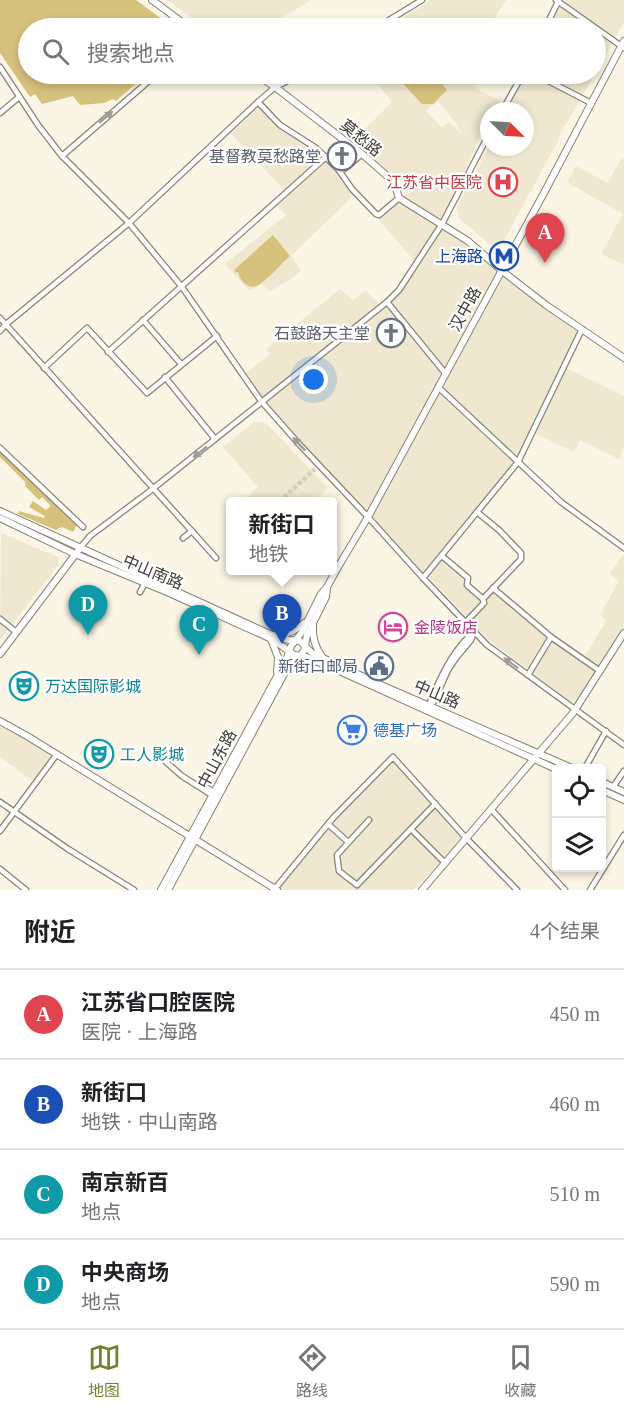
<!DOCTYPE html>
<html lang="zh">
<meta charset="utf-8">
<style>
:root{--surface:#fff;--page:#f2f2f2;--text:#202124;--muted:#757577;--line:#e0e0e0;--accent:#757f2c}
body{margin:0;font-family:"Times New Roman","Noto Sans SC",serif;background:var(--page);color:var(--text)}
.controls{position:absolute;right:18px;bottom:18px;display:grid;overflow:hidden;border-radius:6px;box-shadow:0 3px 9px #0003}
.controls button{width:54px;height:54px;display:grid;place-items:center;padding:0;border:0;border-bottom:2px solid var(--line);background:var(--surface);color:var(--text);font:30px sans-serif}
.compass{position:absolute;left:480px;top:102px;width:54px;height:54px;border-radius:50%;background:var(--surface);box-shadow:0 3px 9px #0003;rotate:114deg}
.you{position:absolute;left:314px;top:380px;width:21px;height:21px;margin:-15px;border:4px solid #fff;border-radius:50%;background:#1a73e8;box-shadow:0 0 0 9px #1a73e833}
.badge{display:grid;place-items:center;width:39px;height:39px;border-radius:50%;background:var(--accent);color:#fff;font-size:20px;font-weight:700}
.pin{position:absolute;translate:-50% -50px;filter:drop-shadow(0 2px 3px #0008)}
.pin::after{content:'';position:absolute;top:32px;width:21px;height:18px;background:inherit;clip-path:polygon(0 0,100% 0,50% 100%)}
.popup{position:absolute;left:226px;top:497px;width:111px;height:78px;box-sizing:border-box;display:grid;place-content:center;border-radius:6px;background:var(--surface);filter:drop-shadow(0 2px 4px #0005);font-size:20px;white-space:nowrap;color:var(--muted)}
.popup b{font-size:22px;color:var(--text)}
.popup::after{content:'';position:absolute;left:50%;top:100%;margin-left:-12px;border:12px solid transparent;border-top-color:var(--surface)}
.list{margin:0;padding:0;list-style:none}
h2{display:flex;justify-content:space-between;align-items:center;height:78px;margin:0;padding:0 24px;font-size:26px}
h2 small{font-size:20px;font-weight:400;color:var(--muted)}
.list li{display:grid;grid-template-columns:39px 1fr auto;gap:18px;align-items:center;box-sizing:border-box;height:90px;padding:0 24px;border-top:2px solid var(--line)}
.list b{display:block;font-size:22px;white-space:nowrap}
.list p{margin:0;font-size:20px;white-space:nowrap;color:var(--muted)}
.list em{font-size:20px;font-style:normal;color:var(--muted)}
.icon{flex:none;width:33px;height:33px;fill:none;stroke:currentColor;stroke-width:2;stroke-linecap:round;stroke-linejoin:round}
.map{position:relative;flex:none;width:624px;height:890px;overflow:hidden}
.search{position:absolute;background:var(--surface);box-shadow:0 3px 9px #0003;left:18px;right:18px;top:18px;height:66px;display:flex;align-items:center;gap:15px;box-sizing:border-box;padding:0 21px;border-radius:33px;color:var(--muted);font-size:22px}
.sheet{height:438px;background:var(--surface)}
nav{display:flex;justify-content:space-around;align-items:center;box-sizing:border-box;height:84px;border-top:2px solid var(--line);background:var(--surface);font-size:16px;color:var(--muted)}
nav a{display:grid;justify-items:center;gap:3px}
nav .on{color:var(--accent)}
.map>svg:first-child{display:block}
</style>
<div class="map">
<svg width="624" height="890" viewBox="0 0 624 890">
<rect width="100%" height="100%" fill="#faf5e4"/>
<g fill="#efe7cf" fill-rule="evenodd">
<path d="M167 0H311L265 28H206Z"/>
<path d="M431 0H506L488 28H402L397 22Z"/>
<path d="M563 0H624V22L596 72V28H548Z"/>
<path d="M375 74H466L476 87 482 92 500 100 494 111H489V120L476 145 442 224 582 329 518 462 423 578 261 401 244 375 270 354 266 349 340 289 353 300 366 290 382 307 387 302 417 264 379 220 399 198 413 191 353 141 392 102 372 76ZM438 101 456 123 462 135 449 122 442 128 426 111Z"/>
<path d="M526 74H595L558 138 559 139 502 244 493 247 459 218 457 208 489 146V147H525V111H507Z"/>
<path d="M259 107 275 120 322 153 356 193 291 256 301 271 288 281 270 291 262 284 249 291 225 264 286 215 275 203 286 192 231 134Z"/>
<path d="M622 157 624 158V265L601 254 623 214 567 182 576 166 608 183Z"/>
<path d="M566 368 624 396V448L619 459 580 440 574 452 536 434Z"/>
<path d="M260 422 268 425 328 488 313 501H243L258 487 223 447 253 423Z"/>
<path d="M1 533 58 557 59 564 0 640Z"/>
<path d="M624 554V626L577 700 570 701 489 640 428 576 444 558 468 578V585L482 599 493 588 551 637 583 659 606 621 600 615 619 581 609 574Z"/>
<path d="M0 721 57 754 36 783 0 757Z"/>
<path d="M393 757 466 838 413 890H273L333 818Z"/>
</g>
<g fill="#d7c27d">
<path d="M0 0H136L174 28H28V74H147L116 101 113 99 104 103 80 105 73 96 42 104 35 94 30 97 0 53Z"/>
<path d="M394 74H434L447 90 433 104H422Z"/>
<path d="M273 235 290 256C281 264 270 277 260 284 250 291 240 282 238 272L236 273 234 270Z"/>
<path d="M0 451 77 525 73 532 62 527 56 530 18 514 19 511 44 518 45 516 29 507 33 501 46 510 51 506 42 497 39 500 26 487 25 482 0 457Z"/>
</g>
<g fill="none" stroke-linecap="round" stroke-linejoin="round">
<path stroke="#d4d0c1" stroke-width="4.5" stroke-dasharray="4.5 2" stroke-linecap="butt" d="M279 502 315 469"/>
<g stroke="#878273" stroke-width="7">
<g id="minor">
<path d="M556 0 624 48"/>
<path d="M376 28 422 0"/>
<path d="M545 28 559 0"/>
<path d="M0 67 38 125 62 156 129 223 182 287 261 401 299 444 368 517 423 578 487 645 624 745"/>
<path d="M535 74 591 103"/>
<path d="M258 102 280 125 316 148 338 169 341 170 344 169 362 154"/>
<path d="M502 111 523 74"/>
<path d="M0 113 19 97"/>
<path d="M62 156 157 74"/>
<path d="M338 169 352 189 376 214 379 215 399 198"/>
<path d="M387 302 445 373"/>
<path d="M0 318 216 558"/>
<path d="M143 320 181 364"/>
<path d="M0 331 5 325 129 223 258 102 275 87 302 74"/>
<path d="M108 352 326 157"/>
<path d="M44 368 87 328 147 393 217 336"/>
<path d="M165 377 215 439"/>
<path d="M438 387 561 502 624 548"/>
<path d="M0 448 83 527"/>
<path d="M183 538 192 531"/>
<path d="M80 548 90 536 150 491 387 302 399 290 442 224 489 134"/>
<path d="M442 556 468 578 467 585 483 599"/>
<path d="M423 578 518 462 582 329"/>
<path d="M493 588 551 637"/>
<path d="M140 592 145 583"/>
<path d="M0 619 16 632"/>
<path d="M466 622 484 603 483 599 521 559V553L499 530 477 512"/>
<path d="M528 675 551 637 600 671"/>
<path d="M430 706 431 699C443 673 452 651 475 631"/>
<path d="M430 706 434 701 448 670 456 658 471 640 474 632"/>
<path d="M158 755 182 776 212 795"/>
<path d="M585 768 606 731"/>
<path d="M198 785H202L214 792"/>
<path d="M613 787 624 771"/>
<path d="M0 802 68 849 134 890"/>
<path d="M491 809 565 890"/>
<path d="M369 820 337 855 339 871 357 885 435 804"/>
<path d="M328 824 348 842"/>
<path d="M411 829 445 863"/>
<path d="M0 831 57 754"/>
<path d="M0 869 26 890"/>
<path d="M274 890 333 818 393 757 466 838 517 890"/>
<path d="M590 890 624 835"/>
</g>
</g>
<g stroke="#878273" stroke-width="8">
<g id="major">
<path d="M152 0 190 28"/>
<path d="M255 74 275 87 362 154 394 182 399 198 468 241 501 270 546 305 624 358"/>
<path d="M0 511 272 635 289 640 300 641 312 653 381 685 572 768"/>
<path d="M0 518 75 554 167 592 274 640 294 655 306 657 335 669 556 769"/>
<path d="M313 626C312 638 316 649 323 658"/>
<path d="M276 635C286 635 297 630 304 623"/>
<path d="M271 639 278 657 277 672"/>
<path d="M0 654 78 551"/>
<path d="M290 669 302 663 314 662"/>
<path d="M0 721 27 736 277 890"/>
<path d="M602 782 624 792"/>
<path d="M602 790 624 800"/>
<path d="M161 890 287 658 291 646 302 632 321 594 327 587 338 567 368 517 545 191 624 41"/>
<path d="M168 890 285 672 304 651 307 635 326 597 327 588"/>
<path d="M422 890 573 713 624 633"/>
</g>
</g>
<use href="#minor" stroke="#fff" stroke-width="4.5"/>
<use href="#major" stroke="#fff" stroke-width="6"/>
</g>
<defs><path id="oneway-solid" d="M-6-.8H1V-3.2L6.5 0L1 3.2V.8H-6Z" transform="scale(1.5)"/></defs>
<g fill="#9e9c99">
<use href="#oneway-solid" transform="translate(106 117) rotate(-40)"/>
<use href="#oneway-solid" transform="translate(299 444) rotate(-133)"/>
<use href="#oneway-solid" transform="translate(200 452) rotate(142)"/>
<use href="#oneway-solid" transform="translate(511 663) rotate(-143)"/>
</g>
<defs>
<g id="church-ring" transform="scale(1.5)"><circle r="9.5" fill="#fff" stroke="#6b7280" stroke-width="1.5"/><path d="M-1.2-6h2.4v3.5h3.3v2.4h-3.3V6h-2.4V-.1h-3.3v-2.4h3.3Z" fill="#6b7280"/></g>
<g id="hospital-ring" transform="scale(1.5)"><circle r="9.5" fill="#fff" stroke="#e0444e" stroke-width="1.5"/><path d="M-5-5h3v3.5h4V-5h3V5h-3V1.5h-4V5h-3Z" fill="#e0444e"/></g>
<g id="metro-ring" transform="scale(1.5)"><circle r="9.5" fill="#fff" stroke="#1a4fb4" stroke-width="1.5"/><path d="M-5.5 5V-5H-3L0 0L3-5H5.5V5H3V-.5L0 4L-3-.5V5Z" fill="#1a4fb4"/></g>
<g id="hotel-ring" transform="scale(1.5)"><circle r="9.5" fill="#fff" stroke="#d1479c" stroke-width="1.5"/><path d="M-6-4.5h1.5V1H6V5H4.5V3h-9V5H-6ZM-4 0a1.8 1.8 0 1 1 3.6 0ZM.5 0V-2.5h3Q6-2.5 6 0Z" fill="#d1479c"/></g>
<g id="civic-ring" transform="scale(1.5)"><circle r="9.5" fill="#fff" stroke="#5c6f8a" stroke-width="1.5"/><path d="M-.6-6.5H3V-4.5H.6V-3L4-1V1h2V6H-6V1h2V-1L-.6-3ZM-1.2 2.5V6h2.4V2.5Z" fill="#5c6f8a"/></g>
<g id="theatre-ring" transform="scale(1.5)"><circle r="9.5" fill="#fff" stroke="#0f9aa8" stroke-width="1.5"/><path d="M-5-5.5Q0-4 5-5.5V0Q5 5 0 6Q-5 5-5 0ZM-3.3-2.5H-1v1.5H-3.3ZM1-2.5H3.3v1.5H1ZM-2.8 1Q0 5.5 2.8 1Z" fill="#0f9aa8"/></g>
<g id="supermarket-ring" transform="scale(1.5)"><circle r="9.5" fill="#fff" stroke="#3f7fe0" stroke-width="1.5"/><path d="M-6-5.5h2.5l.6 2H6L4.5 2H-2.5L-4.4-4H-6ZM-1.5 3.2a1.3 1.3 0 1 0 .1 0ZM3 3.2a1.3 1.3 0 1 0 .1 0Z" fill="#3f7fe0"/></g>
</defs>
<g fill-rule="evenodd">
<use href="#church-ring" x="342" y="156"/>
<use href="#hospital-ring" x="503" y="182"/>
<use href="#metro-ring" x="504" y="256"/>
<use href="#church-ring" x="391" y="333"/>
<use href="#hotel-ring" x="393" y="627"/>
<use href="#civic-ring" x="379" y="666"/>
<use href="#theatre-ring" x="24" y="686"/>
<use href="#supermarket-ring" x="352" y="730"/>
<use href="#theatre-ring" x="99" y="754"/>
</g>
<g text-anchor="middle" dominant-baseline="central" stroke-width="4.5" stroke-linejoin="round" paint-order="stroke">
<g font-size="16" fill="#3c3a33" stroke="#fff">
<text transform="translate(361 138) rotate(39)">莫愁路</text>
<text transform="translate(465 309) rotate(-61)">汉中路</text>
<text transform="translate(153 572) rotate(23)">中山南路</text>
<text transform="translate(437 694) rotate(23)">中山路</text>
<text transform="translate(217 759) rotate(-62)">中山东路</text>
</g>
<g font-size="16" fill="#5b616d" stroke="#fff" text-anchor="end">
<text x="321" y="156">基督教莫愁路堂</text>
<text x="370" y="333">石鼓路天主堂</text>
</g>
<g font-size="16" fill="#be3a42" stroke="#fff" text-anchor="end">
<text x="482" y="182">江苏省中医院</text>
</g>
<g font-size="16" fill="#164399" stroke="#fff" text-anchor="end">
<text x="483" y="256">上海路</text>
</g>
<g font-size="16" fill="#b23c85" stroke="#fff" text-anchor="start">
<text x="414" y="627">金陵饭店</text>
</g>
<g font-size="16" fill="#4e5e75" stroke="#fff" text-anchor="end">
<text x="358" y="666">新街口邮局</text>
</g>
<g font-size="16" fill="#0d838f" stroke="#fff" text-anchor="start">
<text x="45" y="686">万达国际影城</text>
<text x="120" y="754">工人影城</text>
</g>
<g font-size="16" fill="#366cbe" stroke="#fff" text-anchor="start">
<text x="373" y="730">德基广场</text>
</g>
</g>
</svg>
<div class="controls">
<button><svg class="icon" aria-label="locate" viewBox="0 0 24 24"><circle cx="12" cy="12" r="6"/><path d="M12 2v4M12 18v4M2 12h4M18 12h4"/></svg></button>
<button><svg class="icon" aria-label="layers" viewBox="0 0 24 24"><path d="M12 4l9 5-9 5-9-5zM3 14l9 5 9-5"/></svg></button>
</div>
<svg class="compass" viewBox="-18 -18 36 36"><path d="M0-13l5 13h-10z" fill="#e53935"/><path d="M0 13l5-13h-10z" fill="#757577"/></svg>
<div class="you"></div>
<div class="pin badge" style="left:545px;top:263px;background:#e0444e">A</div>
<div class="pin badge" style="left:282px;top:644px;background:#1a4fb4">B</div>
<div class="popup"><b>新街口</b>地铁</div>
<div class="pin badge" style="left:199px;top:655px;background:#0f9aa8">C</div>
<div class="pin badge" style="left:88px;top:635px;background:#0f9aa8">D</div>
<div class="search"><svg class="icon" aria-label="search" viewBox="0 0 24 24"><circle cx="10" cy="10" r="6"/><path d="M15 15l6 6"/></svg>搜索地点</div>
</div>
<section class="sheet">
<h2>附近<small>4个结果</small></h2>
<ul class="list">
<li><span class="badge" style="background:#e0444e">A</span><div><b>江苏省口腔医院</b><p>医院 · 上海路</p></div><em>450 m</em></li>
<li><span class="badge" style="background:#1a4fb4">B</span><div><b>新街口</b><p>地铁 · 中山南路</p></div><em>460 m</em></li>
<li><span class="badge" style="background:#0f9aa8">C</span><div><b>南京新百</b><p>地点</p></div><em>510 m</em></li>
<li><span class="badge" style="background:#0f9aa8">D</span><div><b>中央商场</b><p>地点</p></div><em>590 m</em></li>
</ul>
</section>
<nav>
<a class="on"><svg class="icon" aria-label="map" viewBox="0 0 24 24"><path d="M3 6l6-2 6 2 6-2v14l-6 2-6-2-6 2zM9 4v14M15 6v14"/></svg>地图</a>
<a><svg class="icon" aria-label="directions" viewBox="0 0 24 24"><path d="M12 3l9 9-9 9-9-9zM9 14v-3h6M13 9l2 2-2 2"/></svg>路线</a>
<a><svg class="icon" aria-label="saved" viewBox="0 0 24 24"><path d="M7 4h10v16l-5-4-5 4z"/></svg>收藏</a>
</nav>
